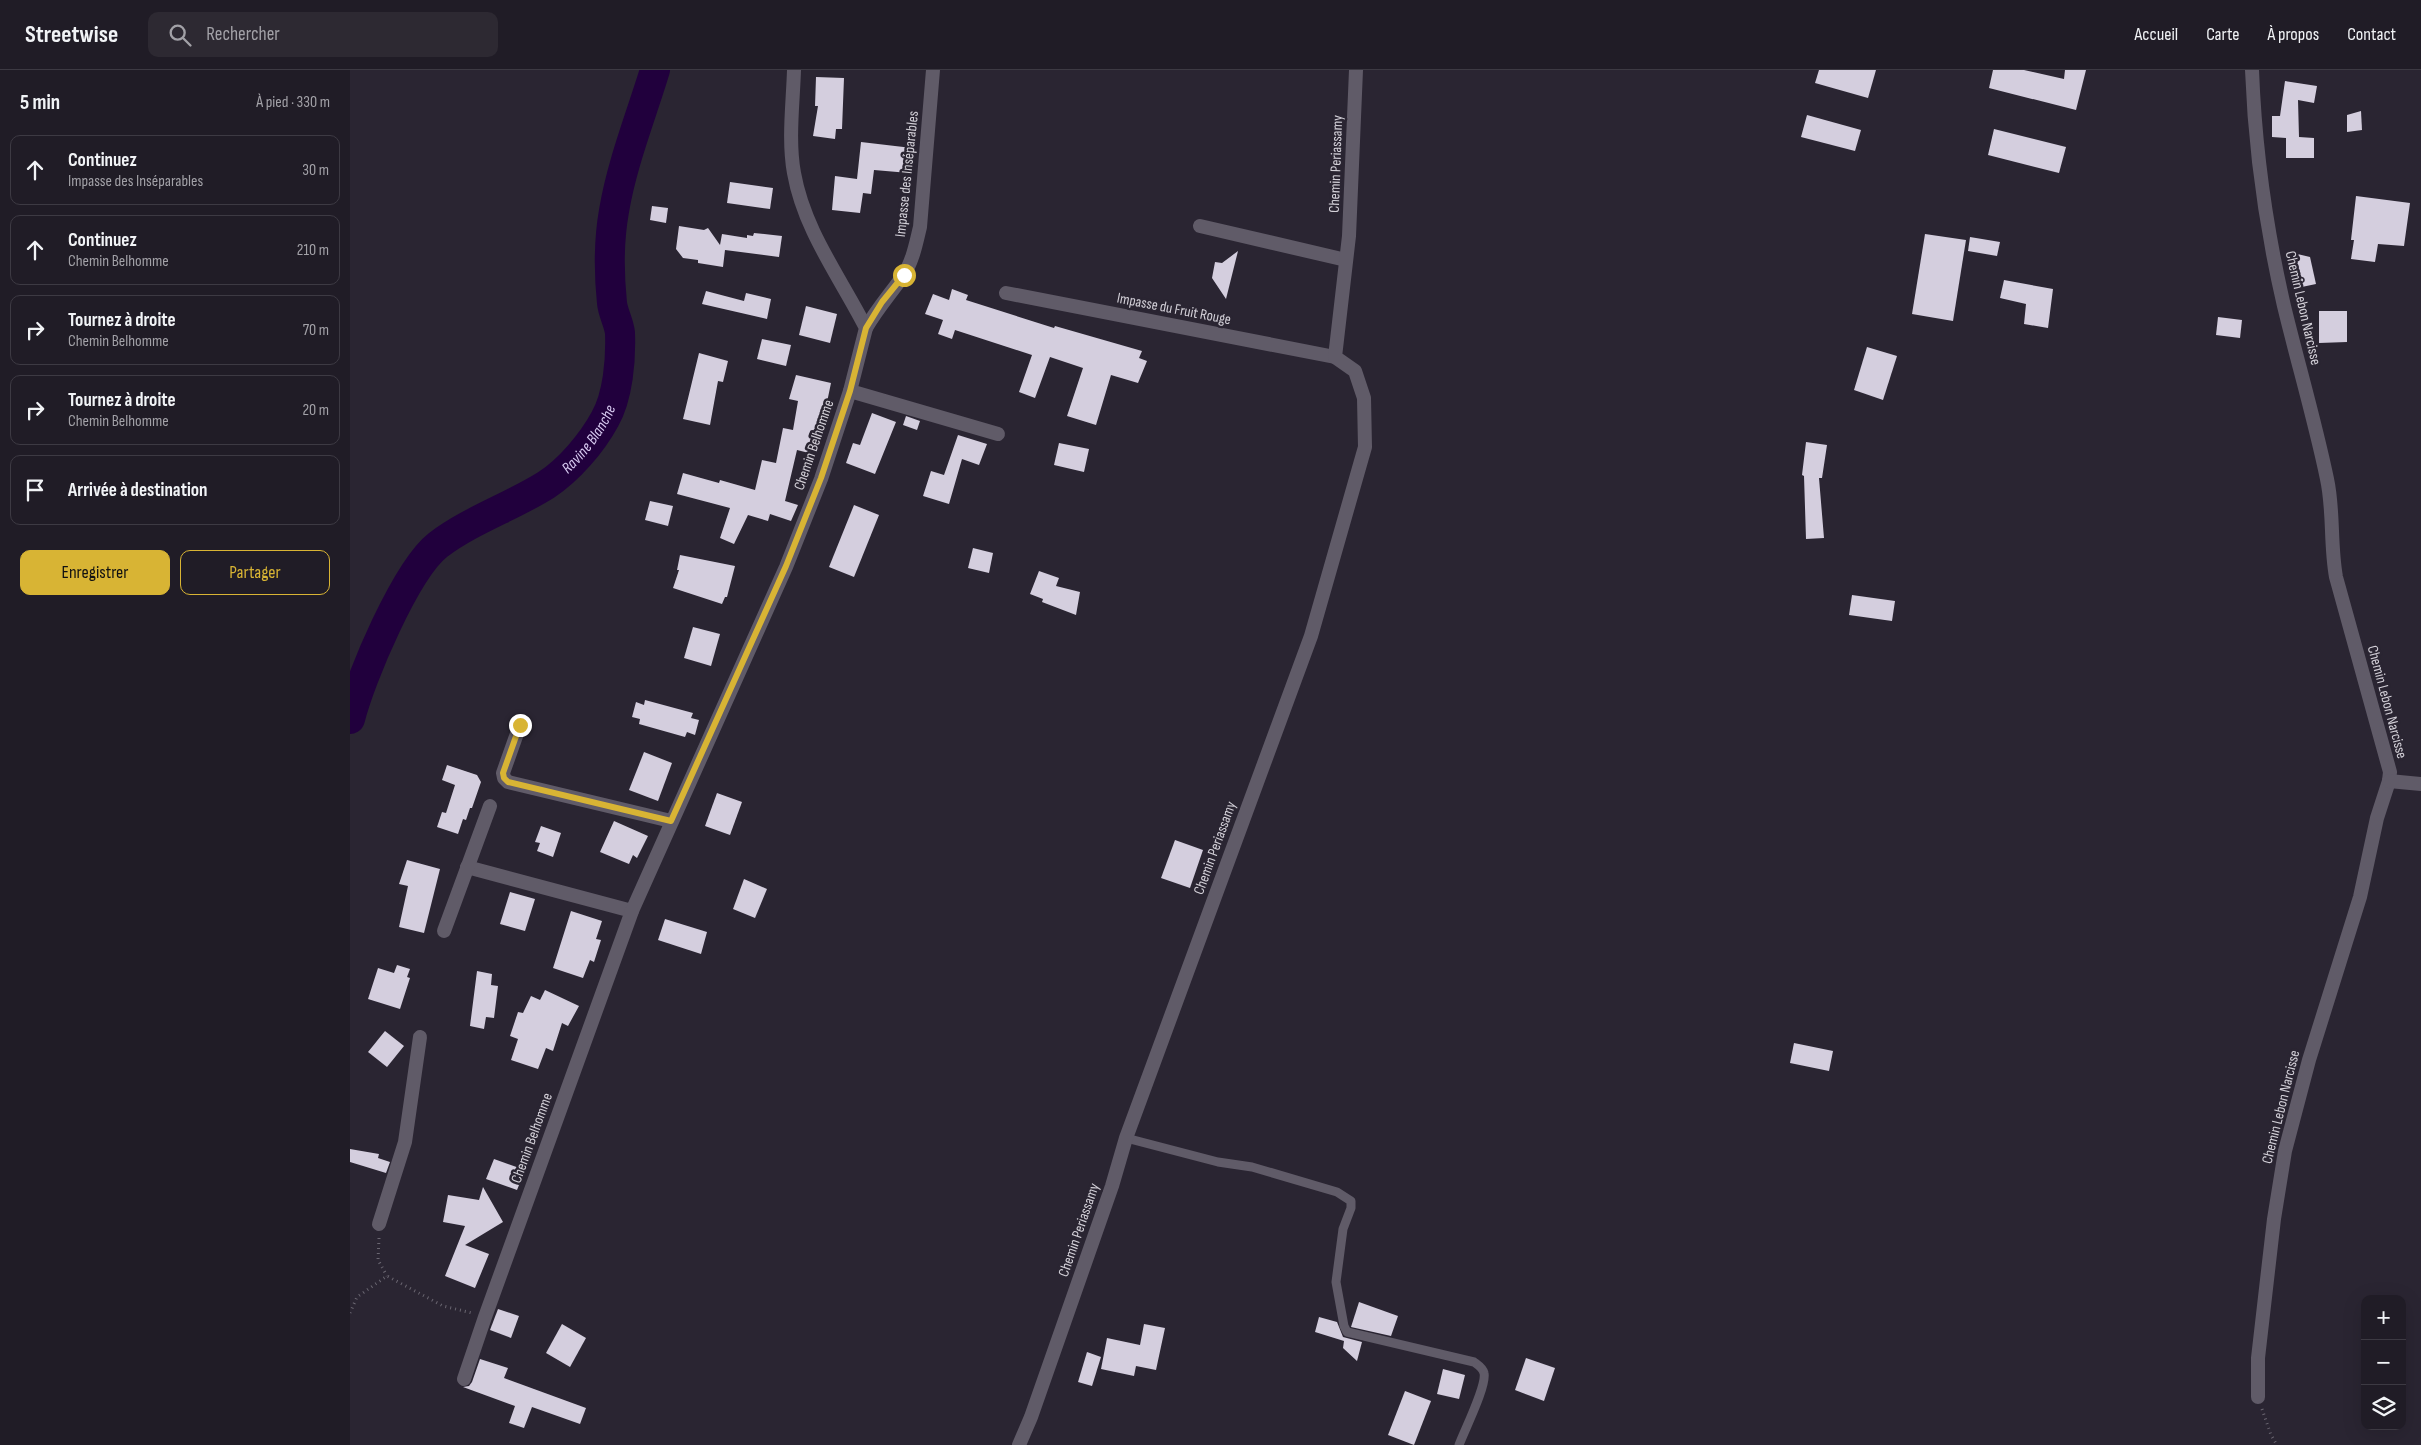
<!DOCTYPE html>
<html lang="fr">
<meta charset="utf-8">
<style>
:root{--surface:#201c26;--page:#2d2932;--text:#f1f3f6;--muted:#a2a1a7;--line:#3d3a43;--accent:#d8b434}
body{margin:0;font-family:"Sofia Sans Condensed",sans-serif;background:var(--page);color:var(--text)}
.controls{position:absolute;right:15px;bottom:15px;display:grid;overflow:hidden;border-radius:10px;box-shadow:0 5px 20px #0002}
.controls button{width:45px;height:45px;display:grid;place-items:center;padding:0;border:0;border-bottom:1px solid var(--line);background:var(--surface);color:var(--text);font:25px sans-serif}
.stop{position:absolute;width:15px;height:15px;margin:-11px;border:4px solid #d8b434;border-radius:50%;background:#fff}
.stop.end{background:#d8b434;border-color:#fff;box-shadow:0 1px 5px #0008}
.list{margin:0;padding:0;list-style:none}
h2{display:flex;justify-content:space-between;align-items:center;height:65px;margin:0;padding:0 20px;font-size:21px}
h2 small{font-size:16px;font-weight:400;color:var(--muted)}
.list li{display:grid;grid-template-columns:32px 1fr auto;gap:15px;align-items:center;box-sizing:border-box;height:70px;margin:0 10px 10px;padding:0 10px;border:1px solid var(--line);border-radius:10px}
.list b{display:block;font-size:19px;white-space:nowrap}
.list p{margin:0;font-size:16px;white-space:nowrap;color:var(--muted)}
.list em{font-size:16px;font-style:normal;color:var(--muted)}
.actions{display:flex;gap:10px;padding:15px 20px}
.actions a{flex:1;padding:11px 0;border:1px solid var(--accent);border-radius:10px;text-align:center;font-size:18px;color:var(--accent)}
.actions .main{background:var(--accent);color:#111}
.icon{flex:none;width:28px;height:28px;fill:none;stroke:currentColor;stroke-width:2;stroke-linecap:round;stroke-linejoin:round}
.map{position:relative;flex:none;width:2071px;height:1375px;overflow:hidden}
header{display:flex;align-items:center;gap:30px;box-sizing:border-box;height:70px;padding:0 25px;background:var(--surface);border-bottom:1px solid var(--line)}
header strong{font-size:24px}
nav{display:flex;gap:28px;margin-inline-start:auto;font-size:18px}
.search{width:350px;height:45px;background:var(--page);display:flex;align-items:center;gap:12px;box-sizing:border-box;padding:0 18px;border-radius:10px;color:var(--muted);font-size:19px}
main{display:flex}
aside{flex:1;background:var(--surface)}
.map>svg:first-child{display:block}
</style>
<header>
<strong>Streetwise</strong>
<div class="search"><svg class="icon" aria-label="search" viewBox="0 0 24 24"><circle cx="10" cy="10" r="6"/><path d="M15 15l6 6"/></svg>Rechercher</div>
<nav><a>Accueil</a><a>Carte</a><a>À propos</a><a>Contact</a></nav>
</header>
<main>
<aside>
<h2>5 min<small>À pied · 330 m</small></h2>
<ul class="list">
<li><svg class="icon" aria-label="ahead" viewBox="0 0 24 24"><path d="M12 20V5M6 11l6-6 6 6"/></svg><div><b>Continuez</b><p>Impasse des Inséparables</p></div><em>30 m</em></li>
<li><svg class="icon" aria-label="ahead" viewBox="0 0 24 24"><path d="M12 20V5M6 11l6-6 6 6"/></svg><div><b>Continuez</b><p>Chemin Belhomme</p></div><em>210 m</em></li>
<li><svg class="icon" aria-label="right" viewBox="0 0 24 24"><path d="M7 20v-9h11M14 6l5 5-5 5"/></svg><div><b>Tournez à droite</b><p>Chemin Belhomme</p></div><em>70 m</em></li>
<li><svg class="icon" aria-label="right" viewBox="0 0 24 24"><path d="M7 20v-9h11M14 6l5 5-5 5"/></svg><div><b>Tournez à droite</b><p>Chemin Belhomme</p></div><em>20 m</em></li>
<li><svg class="icon" aria-label="arrive" viewBox="0 0 24 24"><path d="M6 21V4h12l-3 4 3 4H6"/></svg><div><b>Arrivée à destination</b></div></li>
</ul>
<div class="actions"><a class="main">Enregistrer</a><a>Partager</a></div>
</aside>
<div class="map">
<svg width="2071" height="1375" viewBox="0 0 2071 1375">
<rect width="100%" height="100%" fill="#2a2532"/>
<g fill="none" stroke-linecap="round" stroke-linejoin="round">
<path stroke="#21003d" stroke-width="30" id="s1" d="M0 649C10 608 56 500 88 475 121 450 161 437 196 415 219 400 242 373 255 349 268 326 271 290 270 263 269 253 263 243 262 233 259 204 259 169 264 141 272 93 291 46 305 0"/>
</g>
<g fill="#d4cede">
<path d="M1469 0H1526L1518 28 1465 13Z"/>
<path d="M1643 0H1674L1714 9 1715 0H1736L1726 40 1639 18Z"/>
<path d="M466 7 494 8 492 59H486L485 69 463 66 468 36H465Z"/>
<path d="M1935 11 1967 16 1964 33 1948 30 1949 67 1964 68V88H1936V68L1922 67V46H1930Z"/>
<path d="M2011 41 2012 60 1997 62V45Z"/>
<path d="M1457 45 1511 60 1505 81 1451 67Z"/>
<path d="M1644 59 1716 77 1709 103 1638 85Z"/>
<path d="M511 72 562 78 559 103 524 100 521 124 513 123 510 143 482 140 485 106 507 109Z"/>
<path d="M380 112 423 118 420 139 377 133Z"/>
<path d="M2006 126 2060 133 2054 176 2028 174 2025 192 2001 189 2004 170H2001Z"/>
<path d="M302 136 318 138 316 153 300 150Z"/>
<path d="M329 156 354 160 358 158 370 175 372 164 397 168V165L403 166 404 163 432 166 429 187 375 180 373 197 348 193V190L333 188 326 179Z"/>
<path d="M1575 164 1616 170 1603 251 1562 244Z"/>
<path d="M1620 167 1650 172 1647 186 1618 181Z"/>
<path d="M888 181 876 229 862 208 865 192 872 193Z"/>
<path d="M1939 182 1960 187 1966 214 1947 218Z"/>
<path d="M1654 210 1703 219 1698 258 1674 254 1676 234 1650 228Z"/>
<path d="M602 219 618 225 616 230 704 258 705 256 792 281 789 288 797 291 788 313 761 305 746 355 717 346 733 298 700 287 685 328 669 322 682 285 605 260 602 269 588 264 593 250 575 244 583 224 599 230Z"/>
<path d="M356 221 394 231 396 223 421 229 417 249 352 234Z"/>
<path d="M456 236 487 244 480 273 449 265Z"/>
<path d="M1969 241H1997V272L1969 273Z"/>
<path d="M1868 247 1892 250 1890 268 1866 265Z"/>
<path d="M412 269 441 275 436 296 407 289Z"/>
<path d="M1517 277 1547 286 1533 330 1504 320Z"/>
<path d="M349 283 378 291 373 312 368 311 360 355 333 349Z"/>
<path d="M446 305 481 313 476 337H473L463 384 447 380 435 431 448 435 441 451 420 444 418 451 398 445 384 474 370 468 380 438 327 424 333 403 369 413 370 410 405 420 412 390 426 393 433 358 443 360 448 331 439 329Z"/>
<path d="M522 343 546 352 525 404 496 393 503 373 510 375Z"/>
<path d="M556 346 570 351 567 360 553 355Z"/>
<path d="M608 365 637 374 629 395 612 389 599 434 573 426 581 401 594 405Z"/>
<path d="M1456 372 1477 375 1472 408H1469L1474 468 1456 469 1454 406 1452 405Z"/>
<path d="M709 373 739 379 734 402 704 395Z"/>
<path d="M300 431 323 436 318 456 295 450Z"/>
<path d="M504 435 529 445 504 507 479 497Z"/>
<path d="M623 478 643 483 639 503 618 498Z"/>
<path d="M330 485 385 496 377 527H375L372 534 323 518 329 500H327Z"/>
<path d="M689 501 709 508 706 516 730 522 726 545 692 532 693 529 680 524Z"/>
<path d="M1502 525 1545 531 1542 551 1499 545Z"/>
<path d="M343 557 370 564 361 596 334 588Z"/>
<path d="M295 630 343 643 341 648 349 650 345 665 337 662 335 667 289 654 290 649 282 647 286 632 294 635Z"/>
<path d="M294 682 322 693 308 731 279 720Z"/>
<path d="M97 695 127 705 131 712 122 738H120L116 750 113 749 108 764 87 757 92 742 96 743 105 715 92 710Z"/>
<path d="M367 723 392 732 380 765 355 756Z"/>
<path d="M264 751 298 766 287 788 283 785 279 794 250 782Z"/>
<path d="M191 756 211 763 203 787 187 781 190 773 185 772Z"/>
<path d="M825 770 853 780 840 818 811 808Z"/>
<path d="M57 790 90 799 74 863 49 857 58 816 49 814Z"/>
<path d="M394 809 417 819 405 848 383 839Z"/>
<path d="M160 822 185 829 175 861 150 854Z"/>
<path d="M221 841 252 851 246 869 251 870 244 892 240 890 233 908 203 898Z"/>
<path d="M315 849 357 862 351 884 308 870Z"/>
<path d="M47 895 60 899 57 907 60 908 50 939 18 929 28 898 44 903Z"/>
<path d="M127 901 142 904 141 915 148 916 144 948 136 947 134 959 120 956Z"/>
<path d="M195 920 229 936 218 956 212 953 203 981 196 978 188 999 161 990 168 969 160 966 168 942 173 943 181 926 190 930Z"/>
<path d="M35 961 54 976 37 997 18 982Z"/>
<path d="M1444 973 1483 981 1479 1001 1440 993Z"/>
<path d="M0 1079 29 1084 28 1088 40 1092 36 1103 0 1092Z"/>
<path d="M144 1089 175 1100 167 1120 136 1109Z"/>
<path d="M133 1117 153 1152 115 1175 139 1184 125 1218 95 1206 115 1156 93 1152 98 1125 129 1130Z"/>
<path d="M1009 1232 1048 1246 1041 1266 1001 1257Z"/>
<path d="M148 1239 169 1246 161 1268 140 1260Z"/>
<path d="M969 1247 987 1252 993 1267 1012 1272 1007 1291 993 1278 994 1271 965 1262Z"/>
<path d="M212 1254 236 1268 220 1297 196 1283Z"/>
<path d="M794 1254 815 1258 806 1300 786 1296 784 1306 751 1299 757 1268 790 1275Z"/>
<path d="M737 1282 751 1287 742 1316 728 1312Z"/>
<path d="M1176 1288 1205 1298 1194 1331 1165 1320Z"/>
<path d="M130 1289 158 1298 154 1308 236 1338 230 1354 182 1337 174 1358 159 1353 165 1336 113 1317 119 1316 122 1312Z"/>
<path d="M1093 1299 1115 1305 1109 1329 1087 1324Z"/>
<path d="M1055 1321 1081 1331 1064 1375 1038 1365Z"/>
</g>
<g fill="none" stroke-linecap="round" stroke-linejoin="round">
<g stroke="#6a6671" stroke-width="3" stroke-dasharray="1 4" stroke-linecap="butt">
<path d="M29 1168 28 1190 37 1206"/>
<path d="M0 1243 7 1227 37 1206 93 1236 122 1243"/>
<path d="M1912 1339 1921 1365 1927 1375"/>
</g>
<path stroke="#605b68" stroke-width="9" d="M776 1068 868 1092 902 1097 987 1122 1001 1131V1138L993 1159 986 1212 994 1256 997 1262 1124 1292C1128 1295 1133 1298 1134 1303 1137 1316 1114 1361 1109 1375"/>
<g stroke="#605b68" stroke-width="14">
<path d="M1902 0C1905 80 1916 158 1934 236 1948 294 1965 351 1977 409 1984 441 1980 474 1986 507L2040 702 2039 711 2027 748 2010 827 1959 990 1935 1081 1924 1149 1908 1288V1327"/>
<path d="M850 156 996 190"/>
<path d="M656 223 985 287"/>
<path d="M516 258C527 239 541 223 553 206 563 191 566 173 570 157L583 0"/>
<path d="M500 321 648 364"/>
<path d="M170 655 153 703 154 708 158 712 321 751"/>
<path d="M2039 711 2071 714"/>
<path d="M117 797 282 841"/>
<path d="M94 861 140 736"/>
<path d="M29 1154 55 1072 70 967"/>
<path d="M114 1309 135 1247 282 841 436 497 471 409 500 321 516 258C490 207 454 160 444 103 438 70 443 33 444 0"/>
<path d="M669 1375 681 1347 762 1116 776 1068 961 566 1015 377 1014 328 1005 301 985 287 999 166 1006 0"/>
</g>
</g>
<g fill="none" stroke-linecap="round" stroke-linejoin="round">
<path stroke="#d8b434" stroke-width="6" d="M170 655 153 703 154 708 158 712 321 751 436 496 471 408 500 321 516 258 532 232 554 205"/>
</g>
<g text-anchor="middle" dominant-baseline="central" stroke-width="5" stroke-linejoin="round" paint-order="stroke">
<g font-size="15" fill="#d3d0d8" stroke="#2a2532">
<text transform="translate(986 94) rotate(-88)">Chemin Periassamy</text>
<text transform="translate(557 104) rotate(-84)">Impasse des Inséparables</text>
<text transform="translate(1953 238) rotate(77)">Chemin Lebon Narcisse</text>
<text transform="translate(824 239) rotate(11)">Impasse du Fruit Rouge</text>
<text transform="translate(464 375) rotate(-71)">Chemin Belhomme</text>
<text transform="translate(2037 632) rotate(75)">Chemin Lebon Narcisse</text>
<text transform="translate(865 778) rotate(-70)">Chemin Periassamy</text>
<text transform="translate(1931 1037) rotate(-76)">Chemin Lebon Narcisse</text>
<text transform="translate(182 1068) rotate(-70)">Chemin Belhomme</text>
<text transform="translate(729 1160) rotate(-71)">Chemin Periassamy</text>
</g>
<g font-size="16" font-style="italic" fill="#d9cbf2" stroke="#2a2532">
<text stroke="none"><textPath href="#s1" startOffset="384">Ravine Blanche</textPath></text>
</g>
</g>
</svg>
<div class="controls">
<button>+</button>
<button>−</button>
<button><svg class="icon" aria-label="layers" viewBox="0 0 24 24"><path d="M12 4l9 5-9 5-9-5zM3 14l9 5 9-5"/></svg></button>
</div>
<div class="stop" style="left:554px;top:205px"></div>
<div class="stop end" style="left:170px;top:655px"></div>
</div>
</main>
